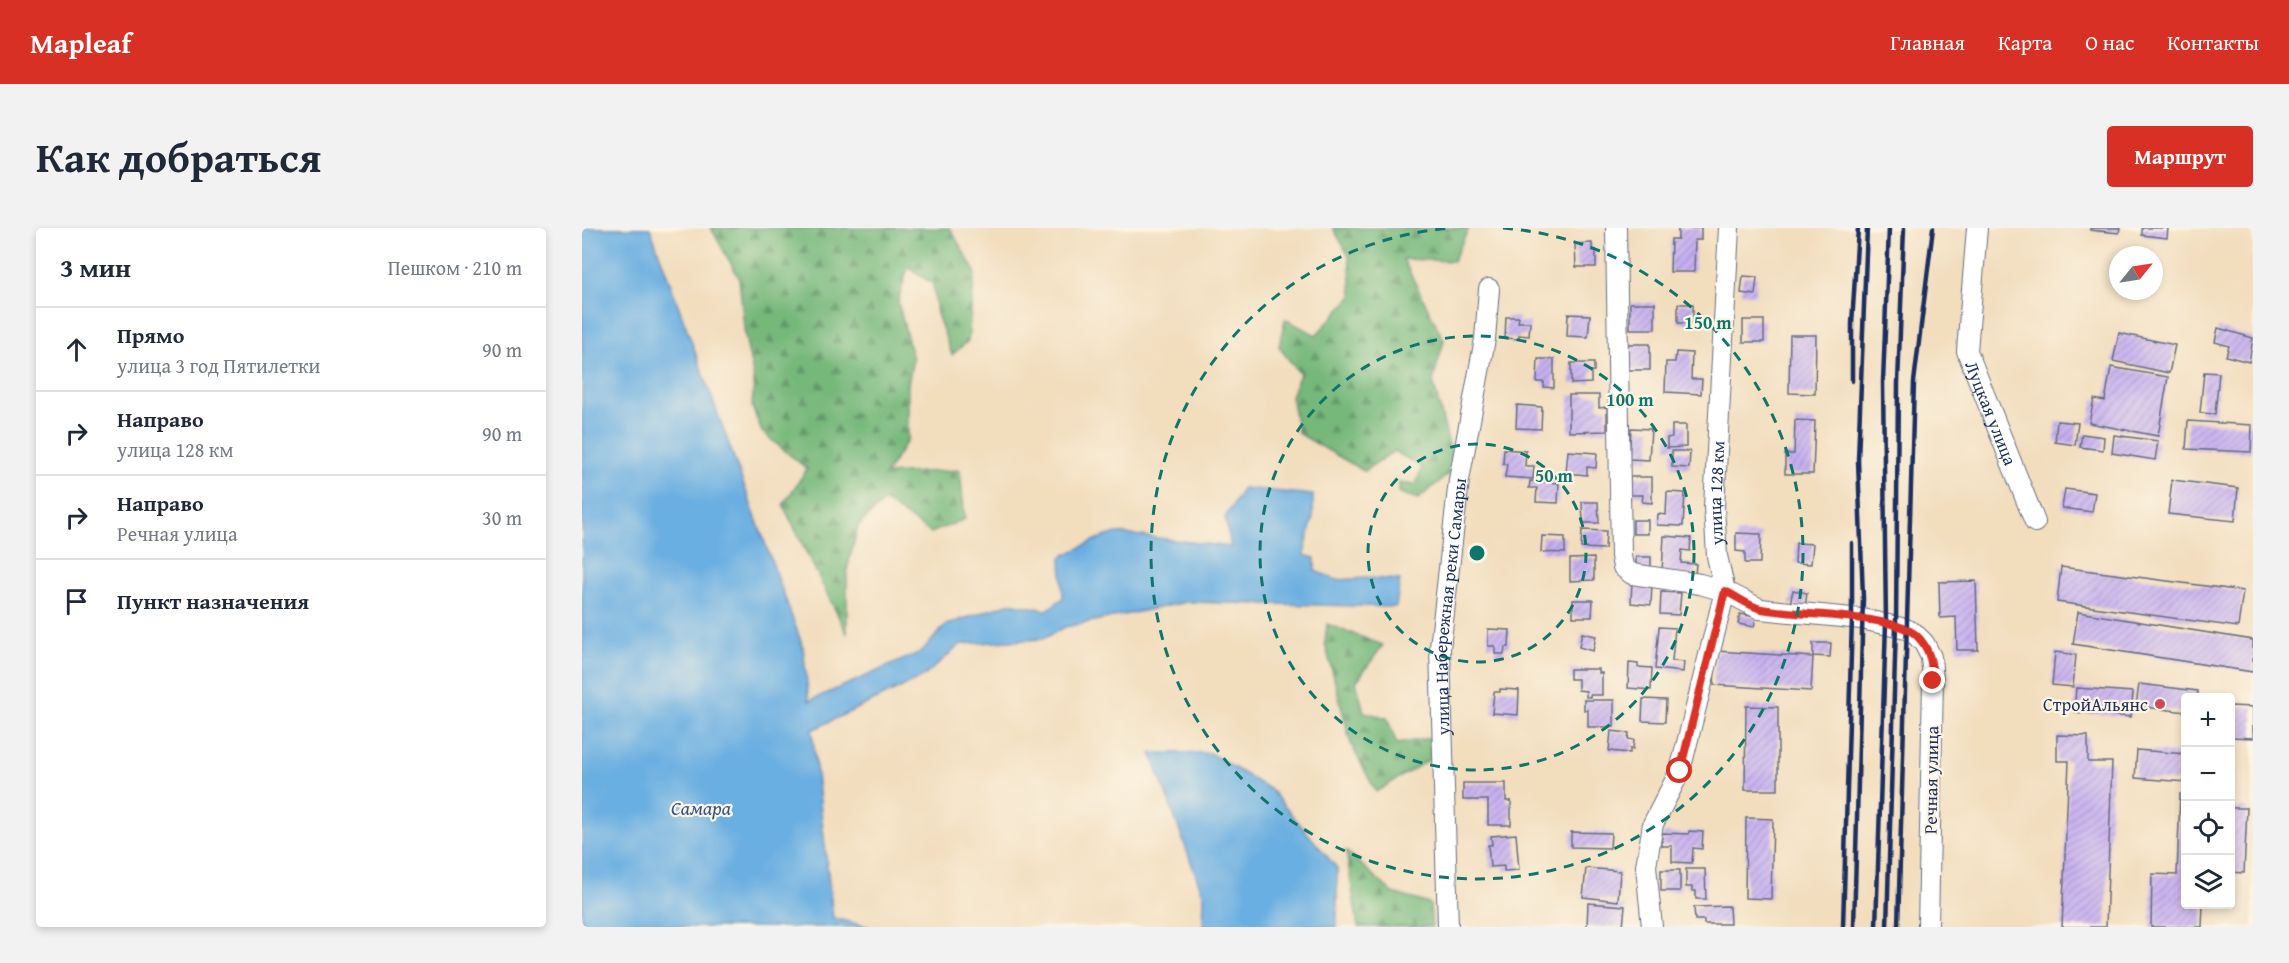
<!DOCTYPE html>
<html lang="ru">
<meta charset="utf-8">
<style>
:root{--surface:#fff;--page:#f2f2f3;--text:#1f2937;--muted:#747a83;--line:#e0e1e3;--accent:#d93025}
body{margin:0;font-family:"Gentium Book Plus",serif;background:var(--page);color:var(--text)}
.controls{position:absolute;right:18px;bottom:18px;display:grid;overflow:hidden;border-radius:6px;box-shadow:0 3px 9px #0003}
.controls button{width:54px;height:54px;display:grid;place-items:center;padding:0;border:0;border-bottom:2px solid var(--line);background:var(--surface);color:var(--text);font:30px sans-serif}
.compass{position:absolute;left:1527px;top:18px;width:54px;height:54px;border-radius:50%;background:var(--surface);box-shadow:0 3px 9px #0003;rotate:60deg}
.stop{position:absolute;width:18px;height:18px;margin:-14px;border:4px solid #d93025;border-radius:50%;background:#fff}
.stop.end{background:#d93025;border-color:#fff;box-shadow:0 2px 6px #0008}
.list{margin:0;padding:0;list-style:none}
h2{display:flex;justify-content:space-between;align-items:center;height:78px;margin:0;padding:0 24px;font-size:26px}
h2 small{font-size:20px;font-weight:400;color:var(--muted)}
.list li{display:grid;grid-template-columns:39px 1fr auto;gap:18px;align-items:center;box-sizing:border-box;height:84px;padding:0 24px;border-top:2px solid var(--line)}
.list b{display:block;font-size:22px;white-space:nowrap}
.list p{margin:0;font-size:20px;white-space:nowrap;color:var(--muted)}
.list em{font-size:20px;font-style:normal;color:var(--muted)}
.icon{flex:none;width:33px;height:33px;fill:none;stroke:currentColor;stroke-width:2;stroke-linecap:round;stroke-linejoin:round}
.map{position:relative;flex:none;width:1671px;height:699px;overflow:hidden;border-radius:6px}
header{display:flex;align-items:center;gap:36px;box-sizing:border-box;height:84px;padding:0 30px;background:var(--accent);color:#fff}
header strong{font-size:28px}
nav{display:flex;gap:33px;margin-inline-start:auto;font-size:21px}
.intro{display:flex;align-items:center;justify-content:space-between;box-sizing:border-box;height:144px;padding:0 36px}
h1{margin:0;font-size:42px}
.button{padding:15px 27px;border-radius:6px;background:var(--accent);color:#fff;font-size:21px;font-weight:700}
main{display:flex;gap:36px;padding:0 36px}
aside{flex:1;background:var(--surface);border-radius:6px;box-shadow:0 3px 9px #0003}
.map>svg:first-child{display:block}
</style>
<header>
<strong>Mapleaf</strong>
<nav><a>Главная</a><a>Карта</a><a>О нас</a><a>Контакты</a></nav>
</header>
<div class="intro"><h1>Как добраться</h1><a class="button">Маршрут</a></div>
<main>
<aside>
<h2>3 мин<small>Пешком · 210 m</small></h2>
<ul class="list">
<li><svg class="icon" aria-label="ahead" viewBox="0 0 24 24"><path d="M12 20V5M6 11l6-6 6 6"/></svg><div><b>Прямо</b><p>улица 3 год Пятилетки</p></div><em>90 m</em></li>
<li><svg class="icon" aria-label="right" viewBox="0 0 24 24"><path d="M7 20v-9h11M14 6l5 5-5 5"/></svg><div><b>Направо</b><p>улица 128 км</p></div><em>90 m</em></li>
<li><svg class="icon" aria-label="right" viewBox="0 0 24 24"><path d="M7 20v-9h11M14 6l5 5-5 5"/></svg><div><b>Направо</b><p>Речная улица</p></div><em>30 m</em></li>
<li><svg class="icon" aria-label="arrive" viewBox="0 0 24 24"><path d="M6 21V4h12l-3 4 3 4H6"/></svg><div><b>Пункт назначения</b></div></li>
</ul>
</aside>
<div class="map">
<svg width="1671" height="699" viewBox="0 0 1671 699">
<defs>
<pattern id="forest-firs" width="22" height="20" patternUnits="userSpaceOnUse" patternTransform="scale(1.5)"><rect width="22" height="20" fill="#76b87a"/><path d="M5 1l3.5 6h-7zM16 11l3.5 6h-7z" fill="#609667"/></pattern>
<pattern id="building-hatch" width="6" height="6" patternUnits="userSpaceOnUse" patternTransform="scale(1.5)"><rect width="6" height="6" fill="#c7b0f1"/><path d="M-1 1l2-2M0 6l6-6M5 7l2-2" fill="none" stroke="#a190c6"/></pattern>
</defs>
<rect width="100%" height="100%" fill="#fcf5e5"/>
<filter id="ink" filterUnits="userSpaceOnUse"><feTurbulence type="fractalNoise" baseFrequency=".0167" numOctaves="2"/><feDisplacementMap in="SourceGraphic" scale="12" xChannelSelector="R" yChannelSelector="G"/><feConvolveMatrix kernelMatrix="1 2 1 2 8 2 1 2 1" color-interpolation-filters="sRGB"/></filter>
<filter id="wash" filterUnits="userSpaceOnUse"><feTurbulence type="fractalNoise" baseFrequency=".008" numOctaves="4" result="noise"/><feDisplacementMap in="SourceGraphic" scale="24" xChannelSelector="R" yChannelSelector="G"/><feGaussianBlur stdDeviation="1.35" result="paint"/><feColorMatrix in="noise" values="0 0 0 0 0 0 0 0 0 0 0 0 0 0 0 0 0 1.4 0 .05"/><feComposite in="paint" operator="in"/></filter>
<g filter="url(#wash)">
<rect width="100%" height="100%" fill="#f2ddbd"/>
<g fill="url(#forest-firs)" stroke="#48746c" stroke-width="1.5">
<path d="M129 0H368L393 44 386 113 370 127 355 86 351 56 326 39 316 74 331 131 326 156V211L304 246 378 242 383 291 349 305 302 273 276 298 265 342V406L201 277 225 241 180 204 170 179 172 152 163 108 157 50Z"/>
<path d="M751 0H887L871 33 821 31 862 112 851 153 873 241 836 271 817 265V255L834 257 840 239 812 223 782 243 716 205 709 168 718 146 697 119 703 91 734 107 770 68 767 28Z"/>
<path d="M745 396 801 417 774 454 782 484 805 490 815 516 848 510V531L794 564 769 516 743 415Z"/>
<path d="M764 623 811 665 848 676 850 699H776Z"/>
</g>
<g fill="#6bafe1" stroke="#436fa0" stroke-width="1.5">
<path d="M0 0H68L221 419 227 473 339 424 364 397 428 375 465 382 481 370 479 329 518 310 535 305 649 319 643 290 661 260 731 267V289L722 327 733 330V343L755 352 785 350 818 352 814 379 605 374 483 399 461 411 379 416 341 449 230 502 251 690 288 699H0Z"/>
<path d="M569 525H628L689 562 755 640V699H621L622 669Z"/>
</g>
<g id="blocks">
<g fill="url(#building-hatch)">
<path d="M1096 0H1119V12H1113L1112 44H1088L1089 11H1096Z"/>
<path d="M1508 0H1538L1537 5 1508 2Z"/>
<path d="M1560 0H1586L1585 10 1560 7Z"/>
<path d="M1010 15V23L1014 22V39H994L993 16Z"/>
<path d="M1161 48 1175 49 1173 67 1159 65Z"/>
<rect x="1048" y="75" width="25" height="26"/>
<rect x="1096" y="76" width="15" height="19"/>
<path d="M986 86 1008 87 1006 109 985 108Z"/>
<path d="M924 89H937L936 94H948L947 108 937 107V111L923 110Z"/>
<rect x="1161" y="92" width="21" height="22"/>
<path d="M1636 100 1671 110 1667 134 1644 128 1647 118 1633 114Z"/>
<path d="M1537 105 1593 117 1587 145 1531 133Z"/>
<path d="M1208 107H1234L1233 166 1207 165Z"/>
<rect x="1045" y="116" width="23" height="26"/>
<path d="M1094 124 1110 125 1109 151H1120L1119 166 1083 164 1084 134H1093Z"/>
<path d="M956 131H972V160L962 159V154H955Z"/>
<path d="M989 135H1012V143H1009V155L989 156Z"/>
<path d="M1529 139 1586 149 1576 208 1507 195 1512 171 1523 173Z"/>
<path d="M1622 144 1637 145 1633 186 1618 185Z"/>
<path d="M987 167H1017V180L1025 179V203L987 204Z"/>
<path d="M935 177 960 179 959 201 934 200Z"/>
<path d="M1213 192 1233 193 1231 246H1203V226H1212Z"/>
<path d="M1475 193 1496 195 1493 217 1473 214Z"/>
<path d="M1606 193 1670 197 1669 224 1604 221Z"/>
<path d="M1090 197H1104V219L1085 220V210L1090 209Z"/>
<path d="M1049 200 1069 201 1067 232 1047 231Z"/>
<path d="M1500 206 1522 209 1521 222 1498 219Z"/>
<path d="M1532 207 1576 213 1573 232 1530 225Z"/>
<path d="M922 221 944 223 943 238H952L951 251 923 249 925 236H921Z"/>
<path d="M986 223 1015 225 1014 240 1005 239V247L984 245Z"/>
<path d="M1090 223H1108L1107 240 1090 239Z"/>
<path d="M1048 249H1070V275L1060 274 1061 267H1047Z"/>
<path d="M1590 252 1656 260 1653 293 1586 286Z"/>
<path d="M948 253 977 255 976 275 954 274 955 260H947Z"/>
<path d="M1483 261 1513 265 1510 284 1480 280Z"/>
<path d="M1085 264 1103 265 1101 298 1075 297 1076 286 1084 287Z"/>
<path d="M1000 274H1016L1017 295H1001Z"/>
<rect x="1051" y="292" width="15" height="14"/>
<path d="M1000 302 1024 303 1023 321 999 320Z"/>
<path d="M1154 305 1179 306 1178 335H1163V324L1154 323Z"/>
<path d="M960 308 983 309V325L959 324Z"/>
<path d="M1082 308 1109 310 1108 323 1100 322 1099 335 1114 336 1113 347 1080 344Z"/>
<path d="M1214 315 1231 316 1229 336 1213 335Z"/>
<path d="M1054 329H1069V343L1054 342Z"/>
<path d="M1012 330V352L988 353V331Z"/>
<path d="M1479 339 1661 363 1656 399 1475 374Z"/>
<path d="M1050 352 1070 354 1069 377 1049 375Z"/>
<path d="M1394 353 1396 422H1375L1374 389 1358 390 1357 354Z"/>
<path d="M1211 362 1225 365 1223 379 1208 376Z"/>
<path d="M1079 364 1099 365 1097 387 1078 386Z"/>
<path d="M991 372H1011L1010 389H991Z"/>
<path d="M1496 384 1671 412V444L1491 416Z"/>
<path d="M1158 386 1174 389 1172 399 1156 396Z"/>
<path d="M1077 399 1093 400 1090 433 1102 434 1101 444 1073 441Z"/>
<path d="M906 401 928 402 927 419H923L922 426H913V418H906Z"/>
<path d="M1000 405 1014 408 1011 423 997 419Z"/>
<path d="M1231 415H1249L1248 429 1231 428Z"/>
<path d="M1134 423 1231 429 1229 463 1132 457Z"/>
<path d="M1473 424 1494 427 1491 459 1470 457Z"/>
<path d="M1047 435 1056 436V439L1070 440 1069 462 1046 460Z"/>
<path d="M988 441H1017V445H1020V467H1008V469H1004V463L996 462V451H988Z"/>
<path d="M1557 456 1616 463 1615 470H1604V484L1554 478Z"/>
<path d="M1494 460 1551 464 1549 489 1492 484Z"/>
<path d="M918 461 937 462 936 487 910 485 912 464H918Z"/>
<path d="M1061 471 1084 472 1083 494 1060 493Z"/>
<path d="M1002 472H1032V499H1006V482H1002Z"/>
<path d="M1164 478 1196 479V562H1163Z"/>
<path d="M1648 478 1671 479V510L1648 509Z"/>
<path d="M1029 503 1047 505 1046 511 1052 512 1051 521H1048V525L1027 523Z"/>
<path d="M1475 507 1506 508V534H1530L1524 699H1480L1487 533H1475Z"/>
<path d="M1555 522 1604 526V554L1553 550Z"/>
<path d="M881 555H924V573H929V597H906V572H881Z"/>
<path d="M1598 566H1604V676H1621L1620 699H1569L1570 646 1595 647Z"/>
<path d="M1648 580H1665L1662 645 1648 644Z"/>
<path d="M1164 590 1191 591 1189 671 1163 670Z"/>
<path d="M1107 603 1121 604 1120 621 1111 620 1110 635 1090 634V618H1080V605L1107 606Z"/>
<path d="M989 604 1029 605 1028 620 989 619Z"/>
<path d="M934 606 937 642 922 643V638L908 639 906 617H910L909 608Z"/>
<path d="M1004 640 1038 643 1036 673 1001 669Z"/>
<path d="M1104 641H1123L1124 671H1114V663H1110V659H1104Z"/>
<rect x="1079" y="642" width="19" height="21"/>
<path d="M1006 675 1043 678 1041 699H1005Z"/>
<path d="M1147 678 1148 696H1122V692H1113L1112 679Z"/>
</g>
</g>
</g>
<g filter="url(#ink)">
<use href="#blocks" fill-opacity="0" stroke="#666c7f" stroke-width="1.5"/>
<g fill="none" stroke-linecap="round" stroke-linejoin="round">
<g stroke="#666c7f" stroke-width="22">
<g id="minor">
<path d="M1034 0 1039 328 1041 339 1050 346 1118 356 1143 363 1178 381 1280 391 1324 401 1333 406 1342 415 1349 429 1351 453 1346 699"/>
<path id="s1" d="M1395 0 1385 123 1453 294"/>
<path id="s2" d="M866 699 858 420 877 252 903 111 907 61"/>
<path id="s3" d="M1070 699 1064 638 1071 596 1098 543 1143 363 1135 328 1132 279 1147 0"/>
</g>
</g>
<use href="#minor" stroke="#fff" stroke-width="20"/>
<g stroke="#1b2f5e" stroke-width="4.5">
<path d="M1270 153V96L1276 0"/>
<path d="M1261 699 1270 390V315"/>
<path d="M1272 699 1281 370 1276 232 1285 0"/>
<path d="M1294 699 1304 395 1301 154 1307 0"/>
<path d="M1305 699 1314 397 1316 155 1322 0"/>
<path d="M1316 699 1332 154 1351 0"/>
</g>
</g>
</g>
<g fill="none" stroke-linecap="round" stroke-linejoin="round" filter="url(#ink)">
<path stroke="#d93025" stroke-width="8" d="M1098 543 1143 363C1154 368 1168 379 1180 381 1215 388 1311 386 1334 407 1348 420 1350 435 1351 453"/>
</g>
<g fill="none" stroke="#0f766e" stroke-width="3" stroke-dasharray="10 8">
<circle cx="895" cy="325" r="109"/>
<circle cx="895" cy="325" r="217"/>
<path d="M921 0A326 326 0 1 1 869 0"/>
</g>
<circle fill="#d1495b" stroke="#fcf5e5" stroke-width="2" cx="1578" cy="476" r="6"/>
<g text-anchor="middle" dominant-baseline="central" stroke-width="4.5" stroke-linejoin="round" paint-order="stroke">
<g font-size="18" fill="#1b2f5e" stroke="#fcf5e5">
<text stroke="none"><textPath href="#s1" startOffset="190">Луцкая улица</textPath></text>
<text stroke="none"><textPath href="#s3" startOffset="448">улица 128 км</textPath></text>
<text stroke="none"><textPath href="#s2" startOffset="321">улица Набережная реки Самары</textPath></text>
<text transform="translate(1349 552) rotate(-89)">Речная улица</text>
</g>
<g font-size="18" fill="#1b2f5e" stroke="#fcf5e5" text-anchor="end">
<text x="1566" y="476">СтройАльянс</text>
</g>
<g font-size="20" font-style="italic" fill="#335585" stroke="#fcf5e5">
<text x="119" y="579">Самара</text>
</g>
</g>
<circle cx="895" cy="325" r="9" fill="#0f766e" stroke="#fcf5e5" stroke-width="3"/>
<g font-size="18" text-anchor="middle" font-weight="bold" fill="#0f766e" stroke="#fcf5e5" stroke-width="4.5" stroke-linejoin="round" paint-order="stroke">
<text x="1126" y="101">150 m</text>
<text x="1048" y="178">100 m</text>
<text x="972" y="254">50 m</text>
</g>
</svg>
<div class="controls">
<button>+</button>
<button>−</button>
<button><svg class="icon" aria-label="locate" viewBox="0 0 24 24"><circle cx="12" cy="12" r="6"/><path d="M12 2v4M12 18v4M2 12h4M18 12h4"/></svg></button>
<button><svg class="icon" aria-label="layers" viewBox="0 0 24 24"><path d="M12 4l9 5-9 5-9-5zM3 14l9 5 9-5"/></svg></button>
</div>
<svg class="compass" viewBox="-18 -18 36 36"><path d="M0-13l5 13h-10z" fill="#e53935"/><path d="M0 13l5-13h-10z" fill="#747a83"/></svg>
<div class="stop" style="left:1098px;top:543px"></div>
<div class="stop end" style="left:1351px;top:453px"></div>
</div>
</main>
